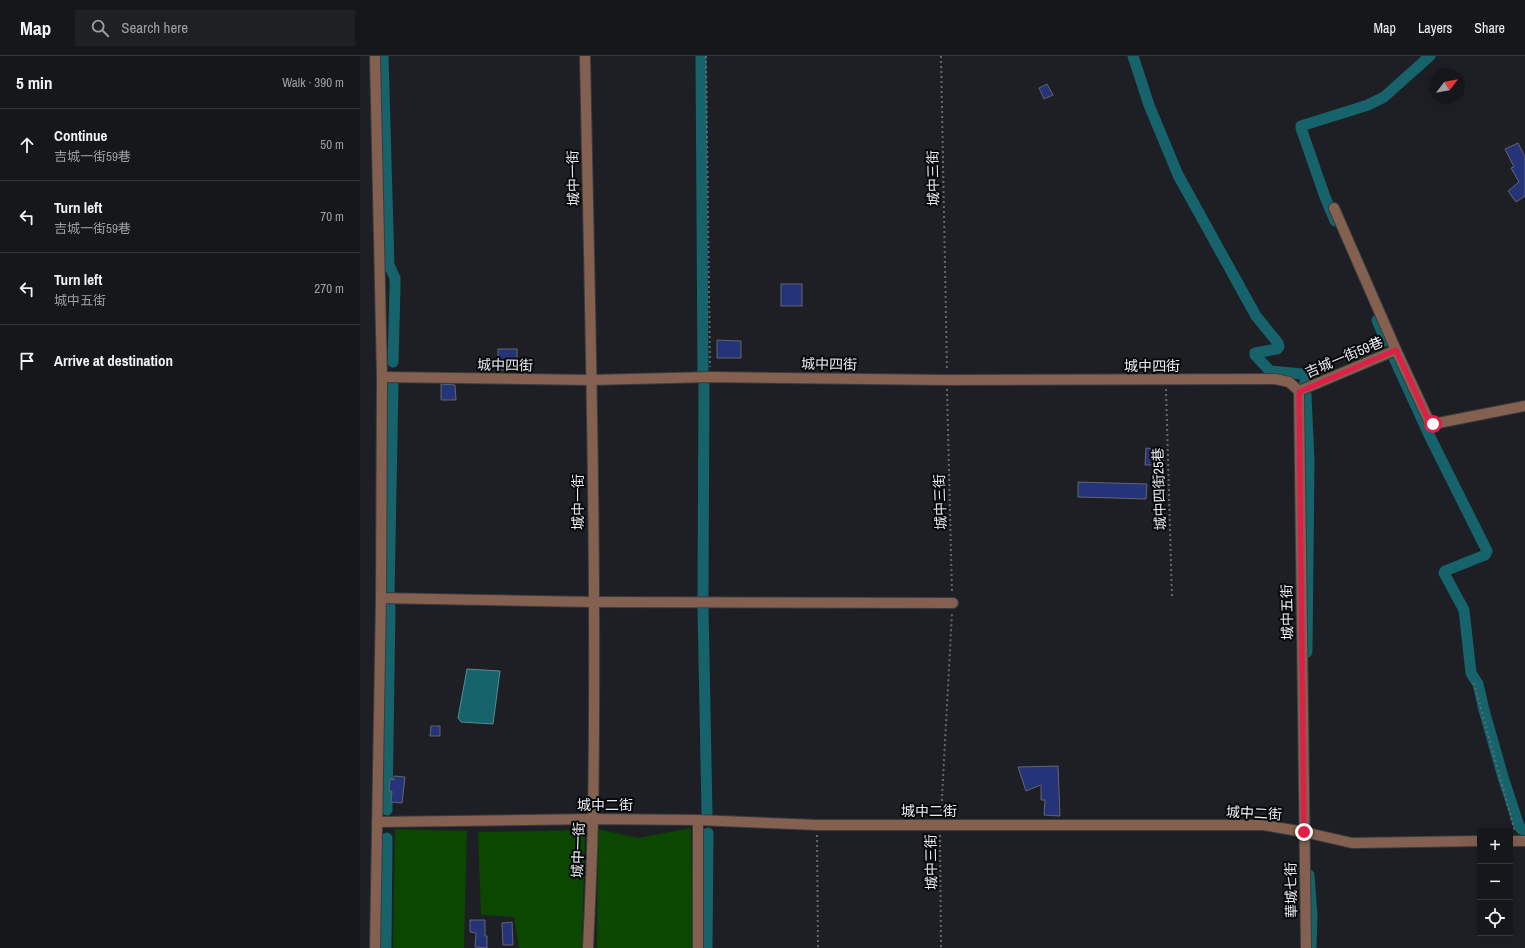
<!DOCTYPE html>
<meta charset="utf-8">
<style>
:root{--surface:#16171b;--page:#1f2024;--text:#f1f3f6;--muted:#9e9fa3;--line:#35363a}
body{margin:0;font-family:"Archivo Narrow","Noto Sans TC",sans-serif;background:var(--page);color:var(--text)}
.controls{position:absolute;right:12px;bottom:12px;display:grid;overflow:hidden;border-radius:0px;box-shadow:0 4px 16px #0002}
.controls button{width:36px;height:36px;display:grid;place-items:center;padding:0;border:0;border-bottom:1px solid var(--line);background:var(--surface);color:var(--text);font:20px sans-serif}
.compass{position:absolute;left:1069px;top:12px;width:36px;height:36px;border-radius:50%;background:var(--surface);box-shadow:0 4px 16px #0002;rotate:59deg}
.stop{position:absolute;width:12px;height:12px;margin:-9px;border:3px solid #e11d48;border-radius:50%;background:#fff}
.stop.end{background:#e11d48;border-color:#fff;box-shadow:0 1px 4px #0008}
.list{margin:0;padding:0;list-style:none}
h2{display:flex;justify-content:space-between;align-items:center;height:52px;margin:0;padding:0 16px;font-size:17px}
h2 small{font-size:13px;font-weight:400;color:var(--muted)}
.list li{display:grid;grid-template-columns:26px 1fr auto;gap:12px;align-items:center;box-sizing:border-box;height:72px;padding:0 16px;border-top:1px solid var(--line)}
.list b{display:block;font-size:15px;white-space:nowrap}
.list p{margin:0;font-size:13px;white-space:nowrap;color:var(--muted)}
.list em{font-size:13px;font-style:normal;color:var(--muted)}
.icon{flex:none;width:22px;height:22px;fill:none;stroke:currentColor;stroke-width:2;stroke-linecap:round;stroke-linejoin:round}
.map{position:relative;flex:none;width:1165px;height:892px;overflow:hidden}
header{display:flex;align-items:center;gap:24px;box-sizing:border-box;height:56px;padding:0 20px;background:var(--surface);border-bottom:1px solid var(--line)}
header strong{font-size:19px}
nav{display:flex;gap:22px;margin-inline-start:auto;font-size:14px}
.search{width:280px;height:36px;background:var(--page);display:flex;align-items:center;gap:10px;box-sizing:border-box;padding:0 14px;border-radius:0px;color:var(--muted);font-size:15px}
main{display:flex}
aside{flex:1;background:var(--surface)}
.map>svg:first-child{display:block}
</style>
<header>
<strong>Map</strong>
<div class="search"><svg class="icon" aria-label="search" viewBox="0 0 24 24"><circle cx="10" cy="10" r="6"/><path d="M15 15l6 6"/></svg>Search here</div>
<nav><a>Map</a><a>Layers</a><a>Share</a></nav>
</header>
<main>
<aside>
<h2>5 min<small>Walk · 390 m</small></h2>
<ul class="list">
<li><svg class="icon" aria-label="ahead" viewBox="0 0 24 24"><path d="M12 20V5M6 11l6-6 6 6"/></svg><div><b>Continue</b><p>吉城一街59巷</p></div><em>50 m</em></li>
<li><svg class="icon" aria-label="left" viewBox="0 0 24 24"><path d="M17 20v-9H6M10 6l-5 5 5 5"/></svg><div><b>Turn left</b><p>吉城一街59巷</p></div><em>70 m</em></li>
<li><svg class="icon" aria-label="left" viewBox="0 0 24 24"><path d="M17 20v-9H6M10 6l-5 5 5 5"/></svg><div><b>Turn left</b><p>城中五街</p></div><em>270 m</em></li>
<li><svg class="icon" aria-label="arrive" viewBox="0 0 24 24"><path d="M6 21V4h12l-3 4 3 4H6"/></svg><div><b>Arrive at destination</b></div></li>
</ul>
</aside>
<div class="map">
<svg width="1165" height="892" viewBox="0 0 1165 892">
<rect width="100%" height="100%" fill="#1d1f24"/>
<g fill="#0b4700">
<path d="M331 772 333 892H237L238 773 278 782Z"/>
<path d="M35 773 107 775 104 892H33Z"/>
<path d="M225 774 222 892H159L154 861 121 859 118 776Z"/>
</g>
<path fill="#16636c" stroke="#568c93" d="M107 613 140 615 133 668 101 666 98 662Z"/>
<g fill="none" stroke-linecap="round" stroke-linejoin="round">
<g stroke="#16636c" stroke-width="11">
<path d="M23 0 29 209 35 222V232L33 306"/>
<path d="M341 0 343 317"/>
<path d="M773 0 789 49 818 119 896 260 918 287 919 291 917 293 895 297V299L910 315 942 318 945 322V327"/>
<path d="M975 165 965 141 941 72V70L1008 49 1024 41 1070 0"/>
<path d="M1017 264 1026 285"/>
<path d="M1034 302 1070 381 1127 495 1125 499 1085 515 1084 517 1104 554 1111 617 1118 628 1124 654 1143 721 1159 770 1161 773 1165 774"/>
<path d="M946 339 949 404 947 596"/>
<path d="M29 540 33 328"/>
<path d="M343 540 344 330"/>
<path d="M343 551 347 757"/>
<path d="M27 754 30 551"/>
<path d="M949 819 952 859 951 892"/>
<path d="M26 892 27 782"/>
<path d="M347 892 348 777"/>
</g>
</g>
<g fill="#253479" stroke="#63656c">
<path d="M687 28 693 39 684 43 679 32Z"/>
<path d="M1158 87 1165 101V140L1156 146 1148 135 1159 126 1151 112 1154 111 1145 93Z"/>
<rect x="421" y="228" width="21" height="22"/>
<path d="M357 284 381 285V302H357Z"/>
<rect x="138" y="293" width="19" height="21"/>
<path d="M81 328 95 329 96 344H81Z"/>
<path d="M786 392 804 394 803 409H785Z"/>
<path d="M718 426 787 428 786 443 718 441Z"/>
<path d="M71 670H80V680H70Z"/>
<path d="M698 710 700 760 684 759 685 744H681V729L666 735 658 711Z"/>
<path d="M34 720 45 721 42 747 31 746 32 735H29L30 723 34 724Z"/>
<path d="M110 864H125V880H127V892L115 891 116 877 110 876Z"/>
<path d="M152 866 153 889H143L142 867Z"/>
</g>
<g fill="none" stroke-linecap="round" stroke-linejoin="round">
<g stroke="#3a3c40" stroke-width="12">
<g id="minor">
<path d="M225 0C230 254 237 508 233 762 232 805 230 849 228 892"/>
<path d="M974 152 1036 294"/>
<path d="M22 321 231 324 351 321 587 324 915 323 929 326 939 335 1036 294 1069 365 1073 368 1165 350"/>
<path d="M939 335 946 892"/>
<path d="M21 542 233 546 593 547"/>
<path d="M17 766 233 763 338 764 457 769H903L944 776 992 787 1120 785"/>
<path d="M1150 785H1165"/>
<path d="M15 892 21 542 22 321 15 0"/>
<path d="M338 892V764"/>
</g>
</g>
<g stroke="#66686d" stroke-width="2" stroke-dasharray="2 3" stroke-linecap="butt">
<path d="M346 0 350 311"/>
<path d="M581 0 587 315"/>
<path d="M587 333 592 537"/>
<path d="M806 333 812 542"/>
<path d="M1114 627 1155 776"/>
<path d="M581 760 592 557"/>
<path d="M457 779 458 892"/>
<path d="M580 779 581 892"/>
</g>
<use href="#minor" stroke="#83604f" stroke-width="10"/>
</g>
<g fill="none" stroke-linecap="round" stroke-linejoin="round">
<path stroke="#e11d48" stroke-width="5" d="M944 776 939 336 1036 294 1069 365 1073 368"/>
</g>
<g text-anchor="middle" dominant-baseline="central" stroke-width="4" stroke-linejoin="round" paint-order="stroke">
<g font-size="14" fill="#eaebef" stroke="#08090b">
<text transform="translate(213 122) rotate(-91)">城中一街</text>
<text transform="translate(573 122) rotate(-91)">城中三街</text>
<text transform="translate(984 301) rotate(-23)">吉城一街59巷</text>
<text transform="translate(469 308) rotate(1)">城中四街</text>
<text transform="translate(145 309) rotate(1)">城中四街</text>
<text x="792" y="310">城中四街</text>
<text transform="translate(799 433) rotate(-92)">城中四街25巷</text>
<text transform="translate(218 446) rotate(-90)">城中一街</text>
<text transform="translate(580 446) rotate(-92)">城中三街</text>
<text transform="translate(927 556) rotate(-91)">城中五街</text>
<text x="245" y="749">城中二街</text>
<text x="569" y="755">城中二街</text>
<text transform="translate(894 757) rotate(3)">城中二街</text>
<text transform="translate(218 794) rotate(-88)">城中一街</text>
<text transform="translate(571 806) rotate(-91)">城中三街</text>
<text transform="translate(931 834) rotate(-91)">華城七街</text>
</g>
</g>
</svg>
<div class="controls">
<button>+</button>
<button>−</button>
<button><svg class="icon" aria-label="locate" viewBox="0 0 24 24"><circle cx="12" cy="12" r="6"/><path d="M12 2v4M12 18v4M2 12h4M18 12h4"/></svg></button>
</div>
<svg class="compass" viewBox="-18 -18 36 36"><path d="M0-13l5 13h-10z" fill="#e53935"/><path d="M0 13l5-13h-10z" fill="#9e9fa3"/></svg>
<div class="stop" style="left:1073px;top:368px"></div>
<div class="stop end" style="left:944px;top:776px"></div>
</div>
</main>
